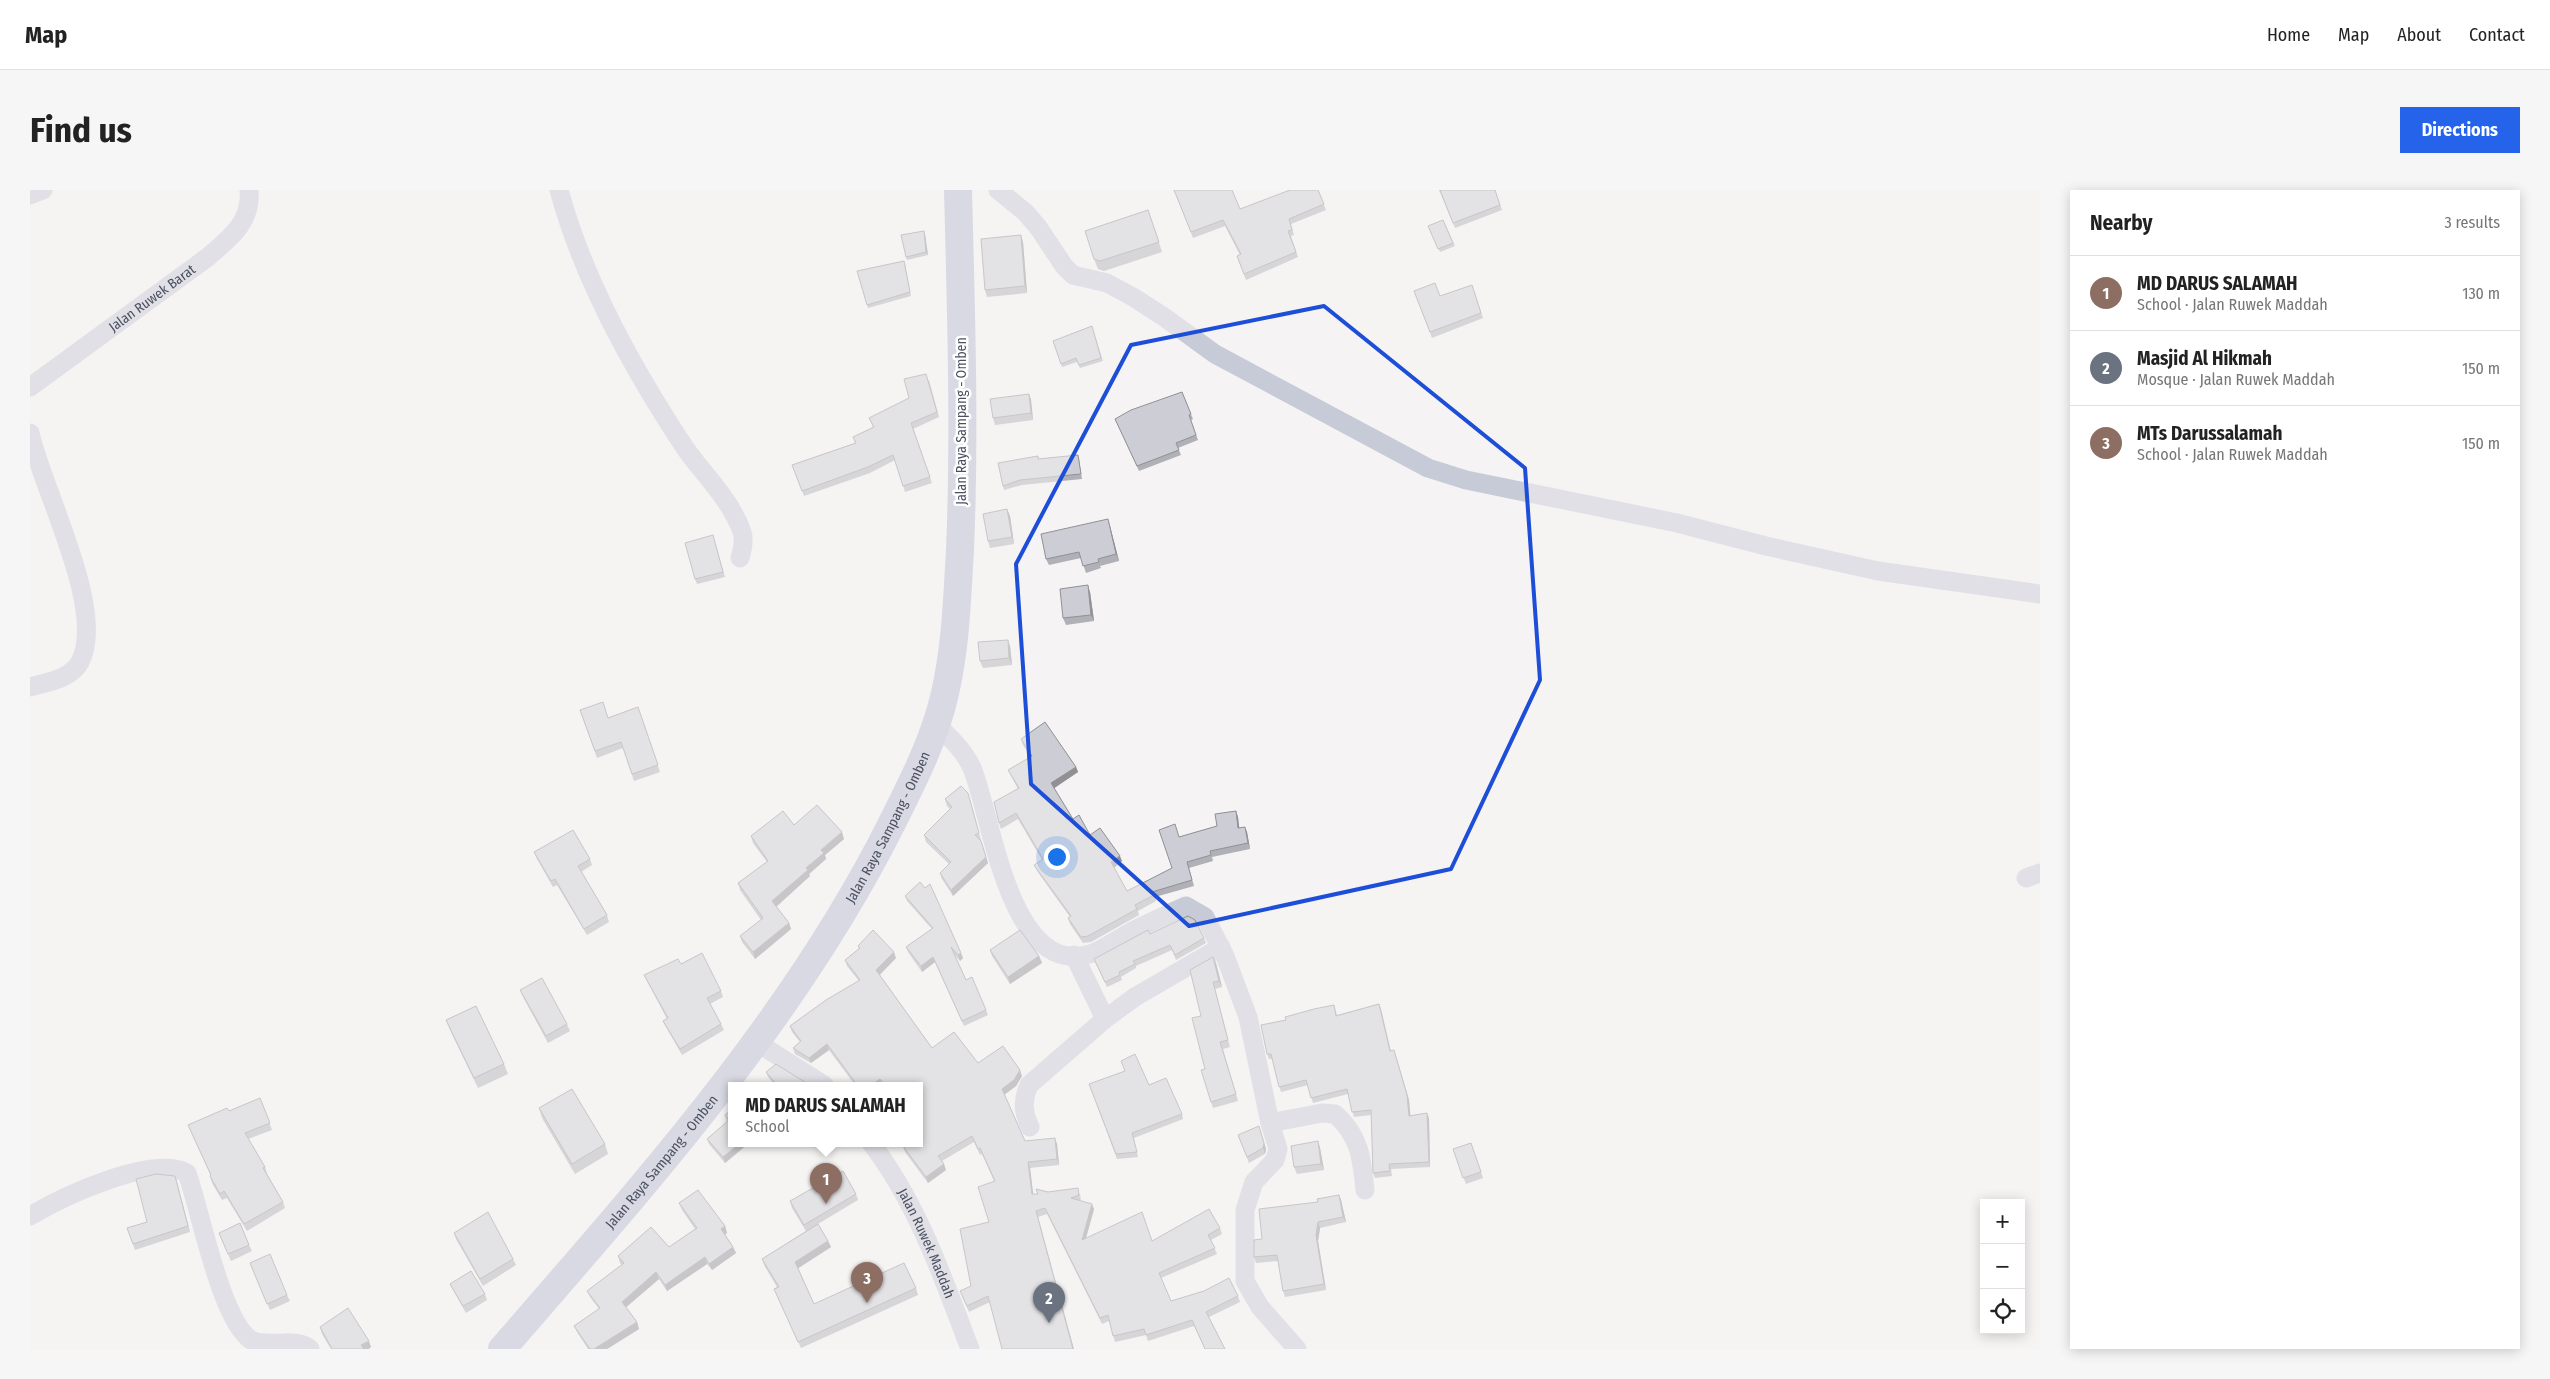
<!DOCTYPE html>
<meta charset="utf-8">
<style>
:root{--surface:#fff;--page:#f6f6f6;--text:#222;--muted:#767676;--line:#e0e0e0;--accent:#2563eb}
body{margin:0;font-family:"Fira Sans Condensed",sans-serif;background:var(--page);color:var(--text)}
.controls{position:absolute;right:15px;bottom:15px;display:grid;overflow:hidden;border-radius:0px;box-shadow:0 2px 12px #0003}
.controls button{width:45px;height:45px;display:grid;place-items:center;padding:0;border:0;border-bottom:1px solid var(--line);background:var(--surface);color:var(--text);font:25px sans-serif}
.you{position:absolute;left:1026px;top:666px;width:18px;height:18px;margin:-12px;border:4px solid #fff;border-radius:50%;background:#1a73e8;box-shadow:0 0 0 8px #1a73e833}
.badge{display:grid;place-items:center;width:32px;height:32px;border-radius:50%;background:var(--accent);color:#fff;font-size:16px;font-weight:700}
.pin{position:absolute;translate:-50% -41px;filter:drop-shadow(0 1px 2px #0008)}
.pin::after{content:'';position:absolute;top:26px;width:18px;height:15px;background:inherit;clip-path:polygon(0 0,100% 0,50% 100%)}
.popup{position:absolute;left:698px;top:892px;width:195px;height:65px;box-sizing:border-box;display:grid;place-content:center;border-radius:0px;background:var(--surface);filter:drop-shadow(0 1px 4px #0005);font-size:16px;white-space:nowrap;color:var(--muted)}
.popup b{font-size:19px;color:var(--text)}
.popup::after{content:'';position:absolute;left:50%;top:100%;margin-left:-10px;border:10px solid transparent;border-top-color:var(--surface)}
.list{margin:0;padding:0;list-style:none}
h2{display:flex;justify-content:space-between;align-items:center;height:65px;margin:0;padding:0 20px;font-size:21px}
h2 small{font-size:16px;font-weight:400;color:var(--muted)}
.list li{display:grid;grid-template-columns:32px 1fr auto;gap:15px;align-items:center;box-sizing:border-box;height:75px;padding:0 20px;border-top:1px solid var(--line)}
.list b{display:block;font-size:19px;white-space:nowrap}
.list p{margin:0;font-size:16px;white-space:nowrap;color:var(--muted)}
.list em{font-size:16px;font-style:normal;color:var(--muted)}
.icon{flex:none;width:28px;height:28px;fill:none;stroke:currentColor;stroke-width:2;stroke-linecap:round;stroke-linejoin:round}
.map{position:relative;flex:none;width:2010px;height:1159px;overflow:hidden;border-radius:0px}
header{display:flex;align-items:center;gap:30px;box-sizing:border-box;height:70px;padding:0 25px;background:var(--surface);border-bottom:1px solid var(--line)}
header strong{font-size:24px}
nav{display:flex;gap:28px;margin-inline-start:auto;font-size:18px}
.intro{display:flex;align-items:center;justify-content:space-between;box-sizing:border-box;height:120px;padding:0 30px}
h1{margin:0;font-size:35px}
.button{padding:12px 22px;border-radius:0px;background:var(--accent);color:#fff;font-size:18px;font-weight:700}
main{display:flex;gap:30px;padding:0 30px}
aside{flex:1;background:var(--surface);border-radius:0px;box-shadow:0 2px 12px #0003}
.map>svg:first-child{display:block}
</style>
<header>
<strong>Map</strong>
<nav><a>Home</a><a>Map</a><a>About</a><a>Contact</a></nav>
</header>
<div class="intro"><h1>Find us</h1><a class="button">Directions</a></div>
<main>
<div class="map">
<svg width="2010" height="1159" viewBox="0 0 2010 1159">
<rect width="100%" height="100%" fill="#f5f3f3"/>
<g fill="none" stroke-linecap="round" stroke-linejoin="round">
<g stroke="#c7cbd7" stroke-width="19">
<path d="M529 0C553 89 604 181 655 258 674 285 701 310 712 342 715 350 712 361 710 368"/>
<path d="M968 0 995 22 1008 37 1034 76 1043 85 1077 93 1103 107 1134 127 1185 164 1398 278 1436 290 1647 333 1736 356 1848 381 2010 404"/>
<path d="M0 5 13 0"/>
<path id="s1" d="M0 197 178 67C200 48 222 32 219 0"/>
<path d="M0 243C12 299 77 420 50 472 41 489 17 492 0 497"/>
<path d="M906 534C919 547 934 560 942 578 962 626 979 788 1060 764 1073 760 1086 750 1097 744 1116 734 1136 725 1156 716L1175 727 1195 766 1218 827 1240 933 1248 959 1245 970 1224 992 1215 1020V1091L1230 1117 1267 1159"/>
<path d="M1996 688 2010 683"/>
<path d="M1044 765 1075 829"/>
<path d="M726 852 794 895"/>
<path d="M1240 933 1292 923 1305 924C1330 946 1332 969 1335 1000"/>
<path d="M1000 937C993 922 992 911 999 895L1075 829 1105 807 1191 757"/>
<path id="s2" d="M841 953C888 1014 913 1088 940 1159"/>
<path d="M0 1026C32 1007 122 964 157 983 170 1019 191 1131 221 1150 238 1159 265 1146 280 1159"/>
</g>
<path stroke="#b3bad1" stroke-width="28" id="s3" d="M472 1159C614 995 763 830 861 635 882 593 905 549 915 503 926 455 927 408 930 360 935 240 931 120 928 0"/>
</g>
<g fill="#b0b1b7">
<path d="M1144 0 1210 19 1288 0 1296 20 1261 34 1264 45 1261 46 1268 67 1216 90 1207 66 1210 65 1195 36 1163 48Z"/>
<path d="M1409 0H1465L1472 20 1425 38Z"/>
<path d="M1118 20 1132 62 1074 81 1068 79 1064 69Z"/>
<path d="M1413 30 1425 56 1410 62 1398 36Z"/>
<path d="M895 44 898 65 877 70 876 67Z"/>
<path d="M993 52 997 103 957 107 955 100Z"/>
<path d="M875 74 881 106 838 118 827 81Z"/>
<path d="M1442 95 1453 128 1402 148 1384 101 1410 106Z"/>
<path d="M1062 136 1073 171 1050 178 1047 172 1032 177 1023 151Z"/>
<path d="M899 190 909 227 883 239 902 293 875 302 865 270 840 283 774 306 762 275 825 253 823 247 843 237 839 228 879 208Z"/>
<path d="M1152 202 1163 229 1161 230 1168 250 1148 258 1151 265 1109 281 1085 229Z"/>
<path d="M999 204 1001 210 1003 230 965 235 963 228Z"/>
<path d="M1048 265 1049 269 1052 289 992 295 974 300 973 296 1008 266 1009 269Z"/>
<path d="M977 319 980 326 984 354 960 358 958 351Z"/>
<path d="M1080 336 1089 371 1070 376 1071 378 1056 383 1051 368 1019 375 1016 369Z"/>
<path d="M683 345 695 387 667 394 665 389Z"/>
<path d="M1060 402 1064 431 1036 435 1033 428Z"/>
<path d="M980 456 982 475 953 478 950 471Z"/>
<path d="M608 517 630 582 604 591 593 558 567 568 550 520 578 528Z"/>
<path d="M991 549 1046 577 1048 582 1024 598 1043 629 1092 671 1084 677 1097 701 1142 678 1149 647 1187 636 1206 621 1208 627 1209 638 1217 642 1220 659 1182 667 1183 671 1159 678 1164 696 1125 707 1126 711 1108 721 1109 725 1061 752 1053 753 1040 734 1038 728 1040 727 1007 681 1004 675 1012 670 988 629 971 639 969 633 988 599 981 586 978 580 1001 567 993 555Z"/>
<path d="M915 609 940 610 951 650H950L953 658 958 673 923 706 912 689 910 683 919 674 896 652 894 645 920 619 917 616Z"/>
<path d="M764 635 814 649 795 665 796 669 779 684 780 686 746 716 759 733 761 739 725 769 712 752 710 746 731 730 710 700 708 693 737 672 723 653 721 646Z"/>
<path d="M504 662 560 669 562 675 551 682 577 725 579 732 557 745 527 695 523 697 507 669Z"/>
<path d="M875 706 933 768 930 771 924 764 936 790 956 820 958 825 934 836 905 772 892 782 878 762 876 757 902 739 877 711Z"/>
<path d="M1120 744 1174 748 1176 753 1146 770 1142 760 1106 776V778L1091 787 1092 790 1077 797 1064 769Z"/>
<path d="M828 756 866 768 850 785 902 858 992 886 986 896 974 905 995 951 1027 954 1029 975 1000 978 1003 1004H1008L1006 999 1018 1002 1050 1004 1051 1011 1064 1019 1056 1048 1122 1051 1190 1038 1192 1044 1181 1050 1187 1064 1131 1088 1141 1111 1208 1106 1210 1112 1179 1127 1195 1159H1175L1164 1136 1118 1151 1116 1145 1085 1152 1079 1131 1072 1134 1017 1024 1008 1027 960 1112 939 1122 932 1106 941 1096 959 1032 964 991 952 964 950 965 944 952 912 971 916 980 898 993 875 962 873 956 879 953 890 895H825L799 860 781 873 765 864 763 858 770 852 762 842 760 836 829 791 817 776 815 770 829 759Z"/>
<path d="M960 760 1009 766 1012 773 980 794 962 766Z"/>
<path d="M1186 773 1192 797 1185 799 1200 857 1193 859 1208 911 1183 918 1181 912 1175 879 1171 826Z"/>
<path d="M651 774 691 801 693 807 680 814 691 834 694 840 652 865 636 837 633 831 637 829 617 791 614 785Z"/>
<path d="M490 800 537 834 540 841 518 853 493 807Z"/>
<path d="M1349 814 1360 861 1364 860 1379 910 1380 926 1399 928 1400 977 1361 979 1362 986 1345 988 1343 983 1341 925 1324 927 1318 904 1283 913 1278 895 1251 902 1242 869H1239L1237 864 1256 830 1304 815 1307 825Z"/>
<path d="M416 830 474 874 478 884 448 898 420 840Z"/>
<path d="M736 882 778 895H745L738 887Z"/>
<path d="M1059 894 1119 895 1152 924 1153 929 1104 948 1108 967 1087 969Z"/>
<path d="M230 908 242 940 218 949 235 977 237 983V984L253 1012 255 1018 217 1041 197 1008 192 1010 182 993 180 986H181L158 935 199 921Z"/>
<path d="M509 918 575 954 578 964 545 984 512 928Z"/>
<path d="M702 919V953H719L695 973 679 954 677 949 697 932 695 925Z"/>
<path d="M1231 943 1236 959 1235 964 1219 973 1208 945Z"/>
<path d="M1288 951 1290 958 1294 980 1267 984 1264 977Z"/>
<path d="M1441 953 1453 988 1436 994 1423 959Z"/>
<path d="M145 986 160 1042 105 1060 97 1038 117 1032Z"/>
<path d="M826 1004 828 1010 788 1034 798 1051 801 1057 768 1078 784 1114 886 1098 888 1105 771 1158 747 1105 744 1099 747 1097 734 1075 732 1069 776 1041 762 1018 760 1011Z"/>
<path d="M1309 1005 1311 1010 1316 1032 1290 1038 1288 1051 1296 1100 1255 1107 1253 1101 1248 1071 1226 1073 1224 1067 1232 1049 1288 1012Z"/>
<path d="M649 1013 695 1036 697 1043 695 1044 703 1057 706 1063 682 1080 677 1074 637 1101 629 1089 596 1117 607 1132 609 1139 577 1159H558L547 1142 544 1136 569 1119 560 1107 557 1101 592 1075 590 1073 588 1066 639 1057 665 1039 652 1020Z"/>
<path d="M189 1043 219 1055 222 1061 201 1071Z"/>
<path d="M424 1043 483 1069 486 1075 453 1096 426 1049Z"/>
<path d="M223 1080 257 1105 260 1111 240 1120Z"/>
<path d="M420 1094 455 1104 457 1110 436 1123 423 1100Z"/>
<path d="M290 1137 341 1157 338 1159H301L292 1144Z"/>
</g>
<g fill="#909095">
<path d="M894 41 895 44 898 65 896 62Z"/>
<path d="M991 45 993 52 997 103 995 96Z"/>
<path d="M999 204 1001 210 1003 230 1001 223Z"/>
<path d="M977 319 980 326 984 354 982 347Z"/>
<path d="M1078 329 1080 336 1089 371 1086 364Z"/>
<path d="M1058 395 1060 402 1064 431 1061 425Z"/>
<path d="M978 450 980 456 982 475 979 468Z"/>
<path d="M1046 577 1048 582 1023 599 1021 593Z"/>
<path d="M1206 621 1208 627 1210 644 1208 638Z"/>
<path d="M1215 637 1217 642 1220 659 1218 653Z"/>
<path d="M812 642 814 649 795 665 796 669 779 684 780 686 745 718 742 711 776 678 791 660Z"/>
<path d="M951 651 958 673 923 706 921 700Z"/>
<path d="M1090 666 1092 671 1084 678 1081 672Z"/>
<path d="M759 733 761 739 725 769 723 762Z"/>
<path d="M864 762 866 768 848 786 846 780Z"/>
<path d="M931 763 933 768 930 771 928 765Z"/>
<path d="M1009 766 1012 773 980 794 978 787Z"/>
<path d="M903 767 905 772 892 782 891 776Z"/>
<path d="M1183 767 1186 773 1192 797 1189 791Z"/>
<path d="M1349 814 1351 819 1362 866 1360 861Z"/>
<path d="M797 854 799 860 781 873 779 868Z"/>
<path d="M1364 860 1379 910 1381 931 1379 926Z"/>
<path d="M990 880 992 886 986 896 974 905 972 899Z"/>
<path d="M850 889 852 895H841Z"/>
<path d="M1397 923 1399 928 1400 977 1399 972Z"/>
<path d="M1231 943 1236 959 1235 964 1233 958Z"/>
<path d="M1025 948 1027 954 1029 975 1027 969Z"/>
<path d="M1288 951 1290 958 1294 980 1291 974Z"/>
<path d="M711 953H719L695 973 693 967Z"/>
<path d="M998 972 1000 978 1004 1010 1002 1004Z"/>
<path d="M914 974 916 980 898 993 896 987Z"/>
<path d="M145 986 147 992 160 1042 158 1036Z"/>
<path d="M1309 1005 1311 1010 1316 1032 1313 1027Z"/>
<path d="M1062 1014 1064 1019 1054 1055 1052 1050Z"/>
<path d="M1006 1021 1008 1027 1044 1159H1043Z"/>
<path d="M1288 1032 1290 1038 1288 1051 1296 1100 1294 1094 1286 1045Z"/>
<path d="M695 1036 697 1043 693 1046 691 1039Z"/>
<path d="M798 1051 801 1057 767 1079 765 1072Z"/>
<path d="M703 1057 706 1063 682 1080 679 1074Z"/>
<path d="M675 1067 677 1074 637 1101 635 1095Z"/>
<path d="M626 1082 629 1089 594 1119 592 1112Z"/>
<path d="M607 1132 609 1139 577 1159H564Z"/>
<path d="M339 1151 341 1157 338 1159H333L331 1155Z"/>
</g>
<g fill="#cdced5" stroke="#909095">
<path d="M1144 0H1202L1210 19 1260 0H1288L1294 14 1259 29 1262 40 1258 41 1266 62 1214 84 1207 66 1211 64 1193 30 1161 42Z"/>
<path d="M1410 0H1465L1470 15 1423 33Z"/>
<path d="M1118 20 1129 52 1070 71 1064 69 1055 41Z"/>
<path d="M1413 30 1423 53 1408 59 1398 36Z"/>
<path d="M894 41 896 62 876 67 871 45Z"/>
<path d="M991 45 995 96 955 100 951 49Z"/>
<path d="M874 71 880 102 837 115 827 81Z"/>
<path d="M1405 93 1410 106 1442 95 1451 123 1400 142 1384 101Z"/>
<path d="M1062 136 1071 168 1049 175 1046 168 1031 174 1023 151Z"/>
<path d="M896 184 907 222 881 233 900 287 873 296 863 265 838 277 772 301 762 275 826 253 823 247 844 237 839 228 879 208 874 189Z"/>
<path d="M1152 202 1161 224 1159 225 1166 245 1146 253 1149 260 1107 276 1085 229 1101 220Z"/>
<path d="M999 204 1001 223 963 228 960 209Z"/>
<path d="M1048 265 1051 284 990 290 973 296 968 273 1008 266V269Z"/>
<path d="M977 319 982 347 958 351 953 324Z"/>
<path d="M1078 329 1086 364 1068 369 1069 372 1053 376 1049 362 1016 369 1011 344Z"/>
<path d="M683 345 693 382 665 389 655 353Z"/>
<path d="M1058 395 1061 425 1033 428 1030 399Z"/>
<path d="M978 450 979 468 950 471 948 452Z"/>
<path d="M573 512 578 528 608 517 628 575 602 584 591 552 565 561 550 520Z"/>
<path d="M1015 532 1046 577 1021 593 1043 629 1049 625 1060 645 1070 638 1090 666 1081 672 1097 701 1142 678 1129 640 1145 634 1149 647 1187 636 1185 624 1206 621 1208 638 1215 637 1218 653 1180 661 1181 665 1157 672 1162 690 1122 702 1124 705 1105 715 1107 719 1058 746 1051 747 1038 728 1041 726 1004 675 1013 669 986 623 969 633 964 612 989 598 978 580 1002 566 991 549Z"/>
<path d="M931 596 938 603 949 643 945 645 951 651 956 667 921 700 910 683 921 672 894 645 922 617 915 609Z"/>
<path d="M787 615 812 642 791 660 794 663 776 678 778 680 742 711 759 733 723 762 710 746 733 728 708 693 738 671 721 646 753 621 764 635Z"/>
<path d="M543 640 560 669 548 676 577 725 554 739 525 689 521 691 504 662Z"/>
<path d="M890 692 895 698 900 694 931 763 928 765 921 757 936 790 942 787 956 820 932 831 903 767 891 776 876 757 903 738 875 706Z"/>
<path d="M1158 726 1165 730 1174 748 1145 765 1140 755 1103 771 1105 774 1089 782 1090 785 1075 792 1064 769 1118 740 1120 744Z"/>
<path d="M843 740 864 762 846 780 902 858 924 842 948 873 973 856 990 880 984 890 972 899 995 951 1025 948 1027 969 998 972 1002 1004H1008L1006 999 1018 1002 1048 998 1049 1005 1041 1008 1062 1014 1052 1050 1112 1022 1122 1051 1179 1019 1190 1038 1178 1045 1185 1058 1129 1083 1141 1111 1174 1101 1199 1088 1208 1106 1176 1122 1195 1159H1175L1162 1130 1116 1145 1114 1139 1083 1146 1078 1125 1070 1128 1015 1018 1006 1021 1043 1159H972L958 1106 937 1116 930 1101 941 1096 930 1039 959 1032 948 997 965 991 950 958 948 959 942 946 908 966 914 974 896 987 873 956 880 953H890V895H855L850 889 841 895H827L797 854 779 868 763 858 771 851 760 836 796 810 830 790 815 770 830 758 828 756Z"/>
<path d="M990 740 1009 766 978 787 960 760Z"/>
<path d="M672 763 691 801 677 808 691 834 650 859 633 831 638 828 614 785 648 769 651 774Z"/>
<path d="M1183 767 1189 791 1183 792 1198 850 1190 852 1206 904 1181 912 1171 880 1175 879 1162 828 1171 826 1160 780Z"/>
<path d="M512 788 537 834 516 846 490 800Z"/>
<path d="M1349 814 1360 861 1364 860 1377 905 1379 926 1397 923 1399 972 1359 974 1360 981 1343 983 1341 920 1322 922 1317 899 1281 908 1276 890 1249 897 1241 864H1237L1231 835 1256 830 1255 827 1284 819 1304 815 1306 826Z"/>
<path d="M446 816 474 874 444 888 416 830Z"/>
<path d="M1105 864 1119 895 1136 888 1152 924 1102 943 1107 962 1086 964 1059 894 1095 881 1091 871Z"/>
<path d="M746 874 778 894V895H747L736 882Z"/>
<path d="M542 899 575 954 542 974 509 918Z"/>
<path d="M230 908 240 933 215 943 235 977 233 978 253 1012 214 1034 194 1001 190 1004 180 986 181 985 158 935 197 918 199 921Z"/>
<path d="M702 919V953H711L693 967 677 949 699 930 695 925Z"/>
<path d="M1229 936 1234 953 1233 958 1217 967 1208 945Z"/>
<path d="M1288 951 1291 974 1264 977 1261 956Z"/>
<path d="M1441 953 1451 982 1433 988 1423 959Z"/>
<path d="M813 981 826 1004 774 1035 760 1011Z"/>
<path d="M126 984 145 986 158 1036 103 1054 97 1038 117 1032 106 989Z"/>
<path d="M668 1000 695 1036 691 1039 703 1057 679 1074 675 1067 635 1095 626 1082 592 1112 607 1132 564 1159H560L544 1136 570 1118 557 1101 594 1073 588 1066 621 1037 639 1057 667 1038 649 1013Z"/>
<path d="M1309 1005 1313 1027 1288 1032 1286 1045 1294 1094 1253 1101 1247 1065 1224 1067V1050L1232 1049 1229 1019 1288 1012 1287 1009Z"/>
<path d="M458 1022 483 1069 450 1089 424 1043Z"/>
<path d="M210 1033 219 1055 198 1064 189 1043Z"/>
<path d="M788 1034 798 1051 765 1072 784 1114 874 1073 886 1098 768 1152 744 1099 749 1097 732 1069Z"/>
<path d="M240 1064 257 1105 237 1114 220 1073Z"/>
<path d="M441 1081 455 1104 433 1116 420 1094Z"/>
<path d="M318 1118 339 1151 331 1155 334 1159H302L290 1137Z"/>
</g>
<path d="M0 0H2010V1159H0ZM1294 116 1495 278 1510 490 1421 679 1159 736 1001 594 986 374 1101 155Z" fill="#f5f3f3" fill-opacity=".55" fill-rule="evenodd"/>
<path fill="none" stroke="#1d4ed8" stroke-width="4" stroke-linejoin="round" d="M1294 116 1495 278 1510 490 1421 679 1159 736 1001 594 986 374 1101 155Z"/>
<g text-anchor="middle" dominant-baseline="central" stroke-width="5" stroke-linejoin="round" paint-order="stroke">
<g font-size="14" fill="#4a5060" stroke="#fff">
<text stroke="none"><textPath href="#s1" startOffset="151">Jalan Ruwek Barat</textPath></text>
<text transform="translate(931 231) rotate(-90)">Jalan Raya Sampang - Omben</text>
<text stroke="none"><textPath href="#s3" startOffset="651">Jalan Raya Sampang - Omben</textPath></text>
<text stroke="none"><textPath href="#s3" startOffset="246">Jalan Raya Sampang - Omben</textPath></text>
<text stroke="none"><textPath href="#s2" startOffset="115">Jalan Ruwek Maddah</textPath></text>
</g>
</g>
</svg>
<div class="controls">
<button>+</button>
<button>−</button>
<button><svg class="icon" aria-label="locate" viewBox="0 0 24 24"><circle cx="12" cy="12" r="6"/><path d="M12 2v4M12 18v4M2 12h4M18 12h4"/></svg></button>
</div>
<div class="you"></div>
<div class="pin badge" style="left:796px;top:1014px;background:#8d6e63">1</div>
<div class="popup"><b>MD DARUS SALAMAH</b>School</div>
<div class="pin badge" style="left:1019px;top:1133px;background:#6b7280">2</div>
<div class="pin badge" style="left:837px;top:1113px;background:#8d6e63">3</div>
</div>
<aside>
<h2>Nearby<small>3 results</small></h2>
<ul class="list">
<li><span class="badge" style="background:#8d6e63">1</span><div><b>MD DARUS SALAMAH</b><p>School · Jalan Ruwek Maddah</p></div><em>130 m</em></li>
<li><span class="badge" style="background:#6b7280">2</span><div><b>Masjid Al Hikmah</b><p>Mosque · Jalan Ruwek Maddah</p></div><em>150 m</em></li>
<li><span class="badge" style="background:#8d6e63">3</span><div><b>MTs Darussalamah</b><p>School · Jalan Ruwek Maddah</p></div><em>150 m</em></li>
</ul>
</aside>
</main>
